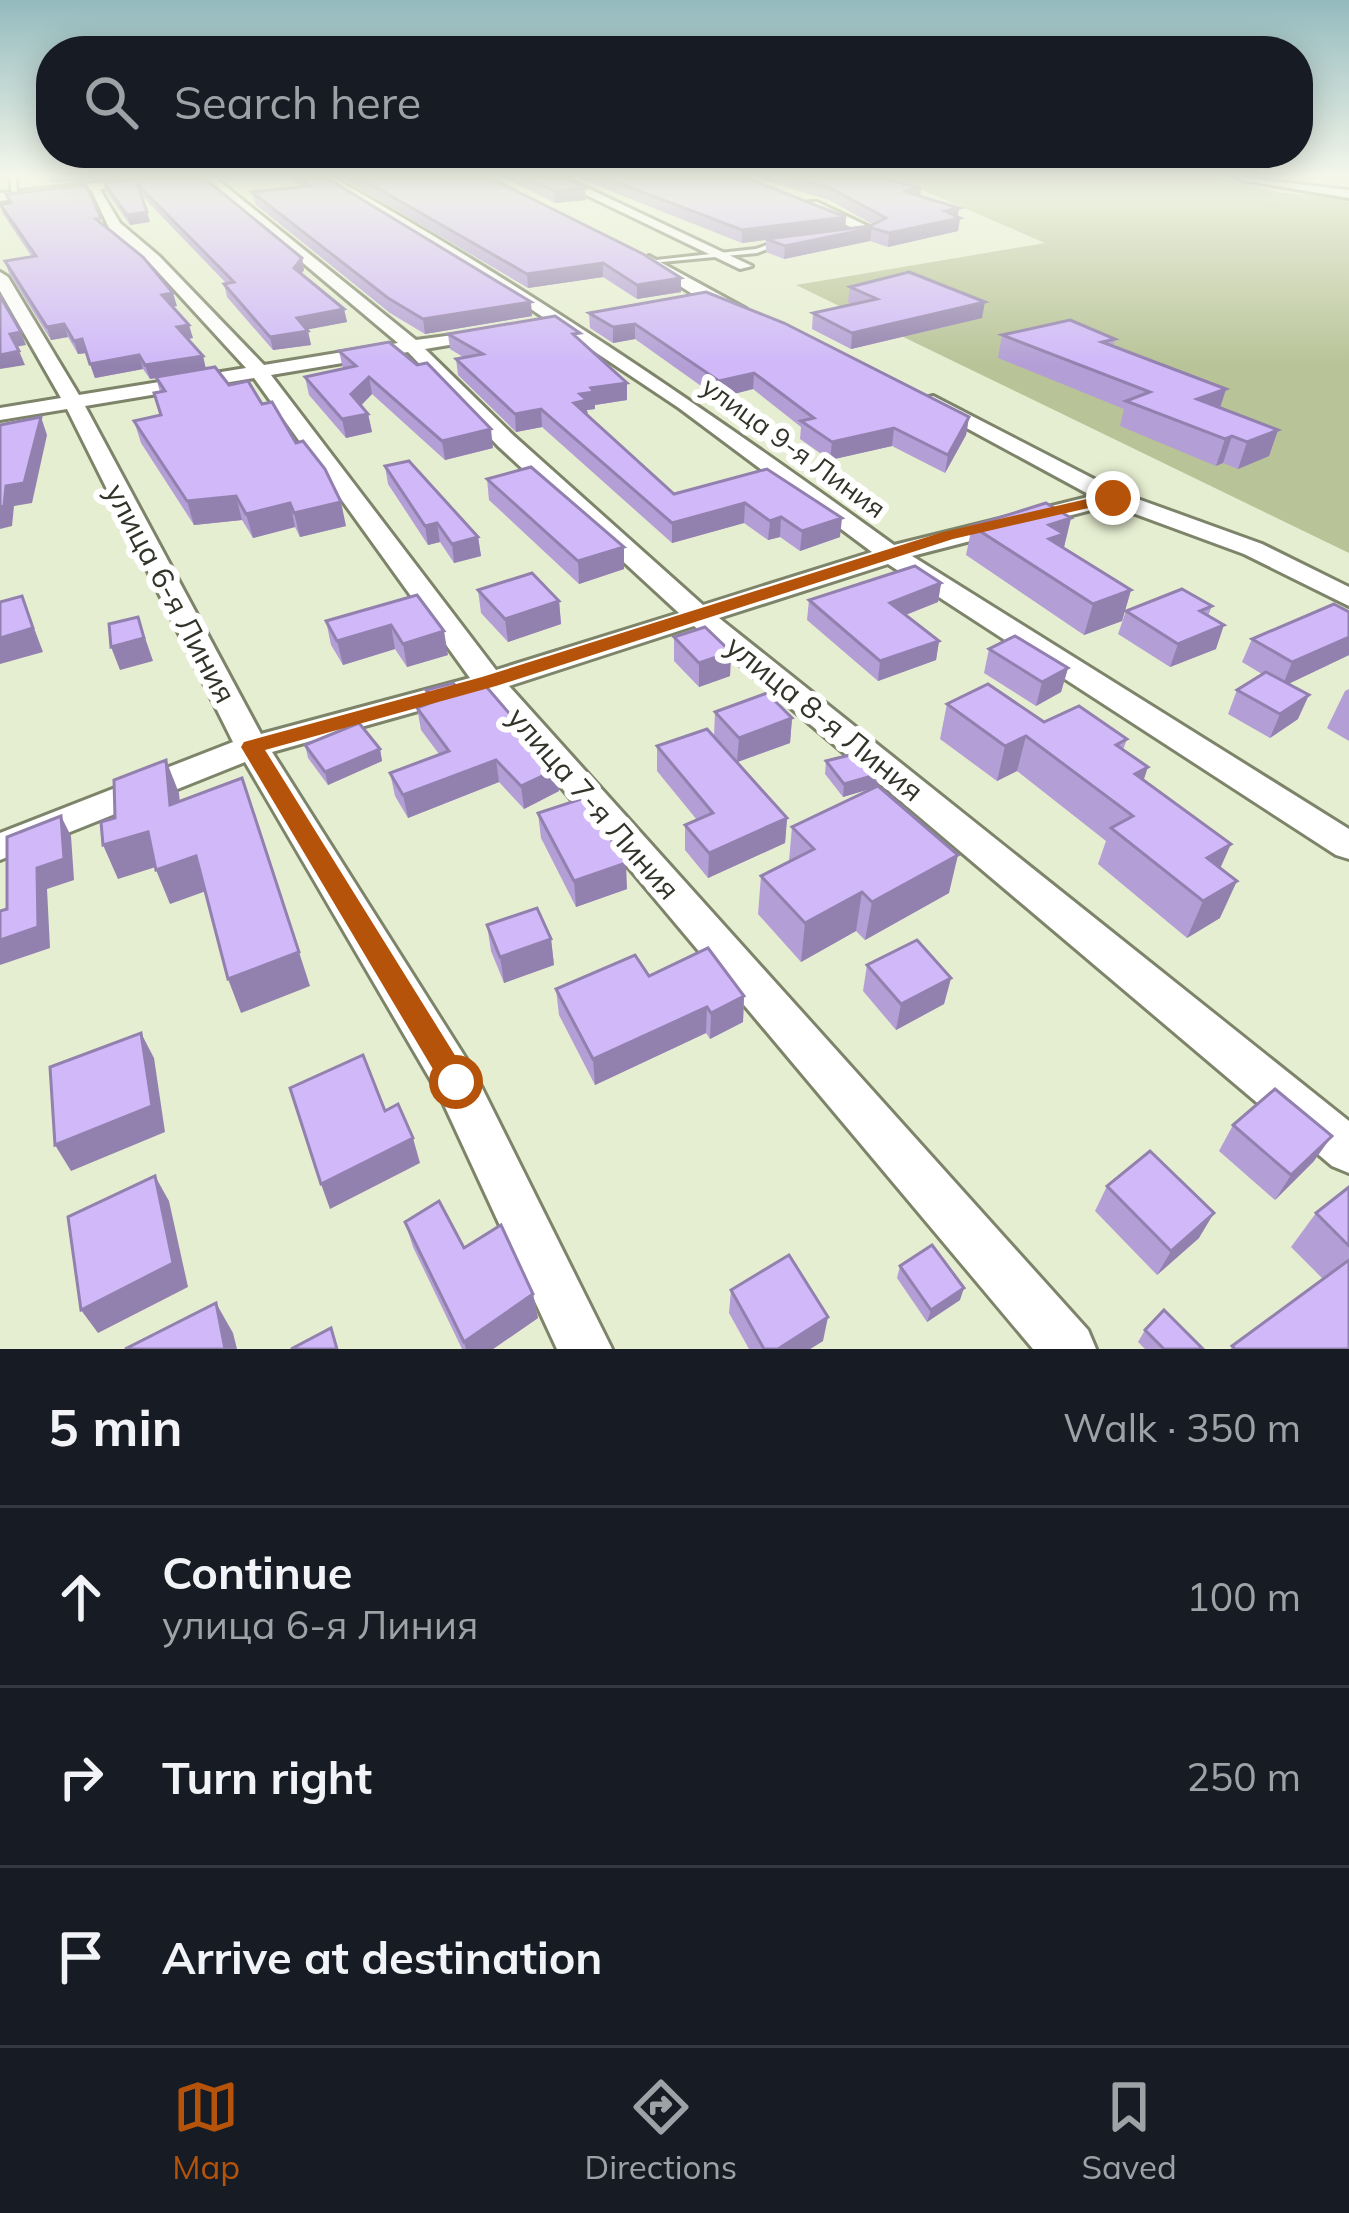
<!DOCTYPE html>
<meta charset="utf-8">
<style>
:root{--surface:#171b24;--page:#20242c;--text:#f1f3f6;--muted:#9ea1a6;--line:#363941;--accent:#b45309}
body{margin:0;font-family:Mulish,sans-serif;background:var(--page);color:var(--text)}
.stop{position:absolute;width:36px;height:36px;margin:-27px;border:9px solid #b45309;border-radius:50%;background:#fff}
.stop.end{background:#b45309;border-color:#fff;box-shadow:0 3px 12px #0008}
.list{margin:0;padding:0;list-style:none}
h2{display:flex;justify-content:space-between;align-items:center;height:156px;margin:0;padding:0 48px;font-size:51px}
h2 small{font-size:39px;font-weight:400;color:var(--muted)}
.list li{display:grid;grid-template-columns:78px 1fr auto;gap:36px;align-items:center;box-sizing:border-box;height:180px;padding:0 48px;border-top:3px solid var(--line)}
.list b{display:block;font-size:45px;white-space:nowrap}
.list p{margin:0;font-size:39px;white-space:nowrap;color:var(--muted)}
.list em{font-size:39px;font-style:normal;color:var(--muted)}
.icon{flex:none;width:66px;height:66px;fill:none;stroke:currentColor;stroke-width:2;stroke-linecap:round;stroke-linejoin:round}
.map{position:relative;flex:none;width:1349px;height:1349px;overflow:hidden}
.search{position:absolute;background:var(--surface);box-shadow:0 6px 30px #0003;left:36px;right:36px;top:36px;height:132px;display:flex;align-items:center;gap:30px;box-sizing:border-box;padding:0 42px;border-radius:48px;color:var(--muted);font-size:45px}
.sheet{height:696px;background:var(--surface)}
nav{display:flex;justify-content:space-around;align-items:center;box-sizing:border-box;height:168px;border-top:3px solid var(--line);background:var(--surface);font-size:33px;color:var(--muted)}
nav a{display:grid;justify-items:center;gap:6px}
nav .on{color:var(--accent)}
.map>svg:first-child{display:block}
</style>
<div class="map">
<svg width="1349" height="1349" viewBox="0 0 1349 1349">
<rect width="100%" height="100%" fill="#e6eed1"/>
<path fill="#b8c397" d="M892 177H1217L1281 193 1349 196V553L796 285 1045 243Z"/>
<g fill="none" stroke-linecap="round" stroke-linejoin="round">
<g stroke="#7d846a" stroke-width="6">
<g id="service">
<path d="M10 177H16L17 196 12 195Z"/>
<path d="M784 239 786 242 757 253 651 263 647 261 756 249Z"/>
</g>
</g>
<g stroke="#7d846a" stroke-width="6">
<g id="minor">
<path d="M201 177H214L416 340 491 330V338L425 349 514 436 703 605 872 552 679 408 450 255 318 177H332C528 287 712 413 894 545L1092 496 926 406V398L933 396 1121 493 1262 544 1349 587V606L1244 554 1111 505 912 556 1349 829V859L1336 855 888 564 719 618 1349 1121V1173L1332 1166 694 626 509 686 1088 1330 1096 1349H1033L482 693 272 752 472 1068 612 1349H557L440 1096 245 762 0 860V833L233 742 67 409 0 420V408L61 398 0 291V272L8 277 79 395 246 368 149 262 109 228 90 187 96 183 120 223 159 256 264 365 398 343ZM408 352 498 446 679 613 496 670 271 375ZM254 378 470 678 261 734 85 406Z"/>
<path d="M549 177H564L752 266 740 269Z"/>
<path d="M1236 177 1349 190V198L1242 180Z"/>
<path d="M809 202H817L880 232 868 235 809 208Z"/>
<path d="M649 256 746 309 738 314 702 300 644 263Z"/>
</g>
</g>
<g stroke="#7d846a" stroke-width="6">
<path id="tertiary" d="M157 177H203L0 201V193Z"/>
</g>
<use href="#service" fill="#fff" fill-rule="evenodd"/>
<use href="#minor" fill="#fff" fill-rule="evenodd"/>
<use href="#tertiary" fill="#fff" fill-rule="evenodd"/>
</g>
<g fill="#b39ed6">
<path d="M159 177 302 258 304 270 301 274 344 309 347 322 307 329 311 345 273 350 227 297 224 284H227L141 195 150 222 130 225 107 193 104 183Z"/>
<path d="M288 177H325L532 316 425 334 390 313 255 204 252 192 300 187Z"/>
<path d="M340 177H488L681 278V292L637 299 603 277 528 288Z"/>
<path d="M502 177H563L586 200 555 203Z"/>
<path d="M575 177H744L846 217 845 229 874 225 829 200 753 177H880L920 196 959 208 958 217 960 218 958 231 888 247 870 241 784 259 766 252V240L742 243Z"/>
<path d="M6 194 103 224 177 306 172 307 193 338 188 339 203 356 206 369 262 404 346 526 300 537 295 527 253 538 242 520 194 525 141 443 134 421 160 415V392L156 378 150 379 143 369 95 378 86 353 78 354 68 337 51 340 9 273 5 261 32 257 3 214 0 204 9 203Z"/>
<path d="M850 287 982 318 851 349 812 329 813 313 853 304 848 302Z"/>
<path d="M706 292 969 417 966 435 945 473 892 446 830 460 800 439 801 427 753 389 718 398 635 339 613 343 590 328 589 313Z"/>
<path d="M448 334 581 341 627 400 595 405V409L587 410 588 416 674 494 767 469 840 537 800 551 780 537 768 540 744 523 672 543 542 427 516 432 458 375 456 359 463 357 450 349Z"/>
<path d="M1002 335 1115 339 1113 346 1226 389 1220 408 1278 430 1269 456 1238 469 1223 463 1216 466 1120 426 1124 409 998 358Z"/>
<path d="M339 351 493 448 445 460 372 394 361 406 368 414 372 432 346 438 309 395 305 377 343 369Z"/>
<path d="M385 466 478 537 481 556 454 563 440 542 428 545 388 484Z"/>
<path d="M487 479 624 547V569L579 584 489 500Z"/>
<path d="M1071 518 1064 547 1062 548 1131 590 1122 621 1084 635 966 555 972 526Z"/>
<path d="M941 583 938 602 906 615 939 641 936 660 878 681 807 620 809 600Z"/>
<path d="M478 590 559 601 561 624 508 642 481 613Z"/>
<path d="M417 595 448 655 407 667 395 649 343 665 331 645 326 621Z"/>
<path d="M1212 606 1208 616 1216 649 1170 667 1118 634 1126 611Z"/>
<path d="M674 637 731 652 730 676 699 687 674 661Z"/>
<path d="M1252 639 1349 655 1288 684 1298 719 1270 738 1228 714 1237 690 1262 674 1242 662Z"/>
<path d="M989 649 1068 668 1061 692 1036 706 984 673Z"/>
<path d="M1349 689V741L1327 728 1345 691Z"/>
<path d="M426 690 461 692 557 769 559 791 524 809 499 782 408 818 395 796 390 773 439 754 421 730 417 708 429 704Z"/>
<path d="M947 704 1127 739 1123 750 1144 780 1220 868V918L1187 938 1098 864 1106 841 1017 771 997 781 940 739Z"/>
<path d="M715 712 792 718 790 743 738 762 787 818 785 843 708 878 685 850V825L697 820 657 771V746L714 736Z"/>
<path d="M305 745 380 749 382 761 328 785 308 758Z"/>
<path d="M826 761 877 786 949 893 865 940 856 931 801 962 758 914 761 876 789 861 792 827 872 788 843 797 825 774Z"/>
<path d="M538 813 627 889 576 907 541 838Z"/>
<path d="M487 925 551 939 554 965 504 983 491 951Z"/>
<path d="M867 965 951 978 944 1004 896 1030 863 991Z"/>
<path d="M649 976 744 996 743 1022 710 1039 706 1033 595 1085 559 1015 556 989Z"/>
<path d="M1233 1125 1314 1161 1275 1200 1219 1151Z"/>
<path d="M1107 1186 1199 1238 1157 1275 1095 1211Z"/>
<path d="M1349 1187V1349H1230L1323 1279 1291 1247 1316 1213Z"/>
<path d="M405 1222 464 1248 533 1294 538 1318 493 1349H462L413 1247Z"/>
<path d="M900 1266 960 1300 927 1322 897 1278Z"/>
<path d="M731 1290 823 1341 810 1349H749L729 1313Z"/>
<path d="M1145 1330 1203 1349H1145L1138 1342Z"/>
</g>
<g fill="#9281ae">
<path d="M48 177H139L50 183Z"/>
<path d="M585 188 586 200 555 203V191Z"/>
<path d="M921 188 920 200 903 191Z"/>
<path d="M959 208 957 219 960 218 958 231 888 247 889 233 945 211Z"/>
<path d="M147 212 150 222 130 225 127 215Z"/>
<path d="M846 217 845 229 742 243V230Z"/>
<path d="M872 228 870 241 784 259 785 246Z"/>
<path d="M302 258 304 270 297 280 294 268Z"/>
<path d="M603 263V277L528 288 527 274Z"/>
<path d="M681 278V292L637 299V285Z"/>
<path d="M173 293 177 306 165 308 162 295Z"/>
<path d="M531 302 532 316 425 334 423 319Z"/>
<path d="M985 302 982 318 851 349 852 333Z"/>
<path d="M344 309 347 322 300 331 297 318Z"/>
<path d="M64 324 68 337 51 340 47 327Z"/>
<path d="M635 324V339L613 343V327Z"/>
<path d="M189 325 193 338 181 340 177 327Z"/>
<path d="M308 331 311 345 273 350 270 337Z"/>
<path d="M21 332 26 345 15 347 10 334Z"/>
<path d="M82 339 86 353 78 354 74 341Z"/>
<path d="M19 351 25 365 0 369V355Z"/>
<path d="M139 355 143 369 95 378 90 364Z"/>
<path d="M203 356 206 370 150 379 145 365Z"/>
<path d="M754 373 753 389 718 398 719 381Z"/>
<path d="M369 377 372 394 354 412 351 394Z"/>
<path d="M627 383V400L595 405V409L587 410 588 418 574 403 580 394 591 388Z"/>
<path d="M1226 389 1218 414 1197 399Z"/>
<path d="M541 409 542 427 516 432 515 414Z"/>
<path d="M368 414 372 432 346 438 342 419Z"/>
<path d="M41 417 47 435 32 503 14 506 12 526 0 529V507L6 486Z"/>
<path d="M969 417 966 435 945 473 948 455Z"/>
<path d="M894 428 892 446 830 460 832 442Z"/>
<path d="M491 429 493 448 445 460 442 441Z"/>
<path d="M1278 430 1269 456 1238 469 1247 442Z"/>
<path d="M1232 436 1223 463 1216 466 1225 439Z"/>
<path d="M236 496 242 520 194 525 187 501Z"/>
<path d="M341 502 346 526 300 537 294 513Z"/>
<path d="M290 503 295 527 253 538 246 514Z"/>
<path d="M745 503 744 523 672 543V523Z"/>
<path d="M781 517 780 537 768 540 770 521Z"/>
<path d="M842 518 840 537 800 551 802 531Z"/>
<path d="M1071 518 1064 547 1060 548 1042 568 1049 525Z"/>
<path d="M437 523 440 542 428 545 425 526Z"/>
<path d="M478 537 481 556 454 563 452 544Z"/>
<path d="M624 547V569L579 584 578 561Z"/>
<path d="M941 583 938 602 887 622 890 603Z"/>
<path d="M1131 590 1122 621 1084 635 1093 604Z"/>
<path d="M22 596 43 652 0 664V638Z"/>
<path d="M559 601 561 624 508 642 505 619Z"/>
<path d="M138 617 153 661 120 670 111 647Z"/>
<path d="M391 625 395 649 343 665 337 641Z"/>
<path d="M1224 625 1216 649 1170 667 1178 644Z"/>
<path d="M444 631 448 655 407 667 403 644Z"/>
<path d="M1349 637V655L1282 687 1292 662Z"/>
<path d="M939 641 936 660 878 681 880 661Z"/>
<path d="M731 652 730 676 699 687V663Z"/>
<path d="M1068 668 1061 692 1036 706 1042 682Z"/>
<path d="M1309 695 1298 719 1270 738 1280 714Z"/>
<path d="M792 718 790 743 737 762 739 738Z"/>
<path d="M1026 736 1017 771 997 781 1005 746Z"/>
<path d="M380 749 382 761 328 785 325 772Z"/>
<path d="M166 760 179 793 183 838 170 805Z"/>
<path d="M496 760 499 782 408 818 403 795Z"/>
<path d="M1148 767 1136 803 1123 810 1135 774Z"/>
<path d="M557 769 559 791 524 809 521 786Z"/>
<path d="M879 774 877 787 843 797 844 784Z"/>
<path d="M61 816 71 836 74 880 47 889 50 948 0 965V940Z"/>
<path d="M787 818 785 843 708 878 709 853Z"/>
<path d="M148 832 162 865 118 879 103 845Z"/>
<path d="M1231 844 1215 880 1191 894 1207 858Z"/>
<path d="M958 855 949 893 865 940 872 902Z"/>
<path d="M196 856 209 890 170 904 156 870Z"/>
<path d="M626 863 627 889 576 907 574 881Z"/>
<path d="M1237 881 1220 918 1187 938 1203 901Z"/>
<path d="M862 892 856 931 801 962 805 923Z"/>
<path d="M551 939 554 965 504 983 500 957Z"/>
<path d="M299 952 310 986 241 1013 228 979Z"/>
<path d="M951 978 944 1004 896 1030 901 1004Z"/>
<path d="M744 996 743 1022 710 1039 711 1013Z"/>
<path d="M707 1007 706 1033 595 1085 593 1059Z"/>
<path d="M141 1033 154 1058 165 1132 71 1171 55 1145Z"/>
<path d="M1332 1136 1314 1161 1275 1200 1291 1175Z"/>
<path d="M413 1138 420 1163 330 1209 321 1184Z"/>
<path d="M155 1176 169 1201 188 1287 98 1333 81 1310Z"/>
<path d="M1214 1213 1199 1238 1157 1275 1171 1251Z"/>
<path d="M964 1288 960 1300 927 1322 931 1310Z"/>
<path d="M533 1294 538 1318 493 1349H466L464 1342Z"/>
<path d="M216 1303 233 1333 237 1349H225Z"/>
<path d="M828 1317 823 1341 810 1349H778Z"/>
</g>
<g fill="#d0b8f9" stroke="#9281ae" stroke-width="3">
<path d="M159 177H203L302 258 294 268 344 309 297 318 308 331 270 337 224 284 234 282 137 184 147 212 127 215 104 183Z"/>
<path d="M299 177H325L531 302 423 319 388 298 252 192 310 186Z"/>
<path d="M358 177H488L643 254 681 278 637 285 603 263 527 274Z"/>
<path d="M524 177H563L585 188 555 191Z"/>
<path d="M603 177H744L846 217 742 230Z"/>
<path d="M792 177H880L921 188 903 191 959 208 945 211 960 218 889 233 872 228 785 246 766 239 870 226 886 218 830 188Z"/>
<path d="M86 185 101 218 96 219 143 257 173 293 162 295 189 325 177 327 203 356 145 365 139 355 90 364 82 339 74 341 64 324 47 327 5 261 36 256 0 204 11 203 6 194Z"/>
<path d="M909 272 985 302 852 333 813 313 877 299 850 287Z"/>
<path d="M706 292 784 323 969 417 948 455 894 428 832 442 801 421 814 418 754 373 719 381 635 324 613 327 589 313Z"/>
<path d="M0 296 21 332 10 334 19 351 0 355Z"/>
<path d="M555 316 580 333 573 334 627 383 591 388 594 392 580 394 587 400 574 403 674 494 767 469 842 518 802 531 781 517 770 521 745 503 672 523 541 409 515 414 456 359 483 354 448 334Z"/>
<path d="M1070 320 1115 339 1102 342 1226 389 1197 399 1278 430 1247 442 1232 436 1225 439 1126 401 1150 392 1002 335Z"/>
<path d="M389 342 417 365 427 363 491 429 442 441 369 377 351 394 368 414 342 419 305 377 356 366 339 351Z"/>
<path d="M215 367 229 385 248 381 262 404 272 402 296 443 303 441 325 469 341 502 294 513 290 503 246 514 236 496 187 501 134 421 161 415 154 393 165 391 156 377Z"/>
<path d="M41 417 24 483 6 486 4 506 0 507V425Z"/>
<path d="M409 461 478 537 452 544 437 523 425 526 385 466Z"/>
<path d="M531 467 624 547 578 561 487 479Z"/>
<path d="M1046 503 1071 518 1049 525 1064 534 1049 539 1131 590 1093 604 972 526Z"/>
<path d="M915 566 941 583 890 603 939 641 880 661 809 600Z"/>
<path d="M532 573 559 601 505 619 478 590Z"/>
<path d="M1182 589 1212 606 1200 611 1224 625 1178 644 1126 611Z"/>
<path d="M417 595 444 631 403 644 391 625 337 641 326 621Z"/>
<path d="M22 596 33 628 0 638V602Z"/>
<path d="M1334 604 1349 612V637L1292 662 1252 639Z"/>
<path d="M138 617 144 638 111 647 109 624Z"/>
<path d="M705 627 731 652 699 663 674 637Z"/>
<path d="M1015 636 1068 668 1042 682 989 649Z"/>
<path d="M1266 672 1309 695 1280 714 1237 690Z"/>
<path d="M453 683 461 692 484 684 557 769 521 786 496 760 403 795 390 773 449 751 417 708 435 701 426 690Z"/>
<path d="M988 684 1044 722 1079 706 1127 739 1116 745 1148 767 1135 774 1231 844 1207 858 1237 881 1203 901 1111 828 1133 816 1026 736 1005 746 947 704Z"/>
<path d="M767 693 792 718 739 738 715 712Z"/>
<path d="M359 723 380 749 325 772 305 745Z"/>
<path d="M707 729 787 818 709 853 685 825 713 813 657 746Z"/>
<path d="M854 754 879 774 844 784 826 761Z"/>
<path d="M166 760 170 805 242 778 299 952 228 979 196 856 156 870 148 832 103 845 101 822 115 818 114 780Z"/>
<path d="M878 786 958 855 872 902 862 892 805 923 761 876 814 849 792 827Z"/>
<path d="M584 798 626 863 574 881 538 813Z"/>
<path d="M61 816 64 859 37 868 38 927 0 940V911L7 909V837Z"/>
<path d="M537 908 551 939 500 957 487 925Z"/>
<path d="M917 940 951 978 901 1004 867 965Z"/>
<path d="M708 948 744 996 711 1013 707 1007 593 1059 556 989 635 955 649 976Z"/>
<path d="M141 1033 152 1106 55 1145 50 1067Z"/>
<path d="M363 1055 385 1111 398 1104 413 1138 321 1184 290 1088Z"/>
<path d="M1275 1089 1332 1136 1291 1175 1233 1125Z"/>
<path d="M1150 1151 1214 1213 1171 1251 1107 1186Z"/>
<path d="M155 1176 173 1263 81 1310 68 1217Z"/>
<path d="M1349 1187V1246L1316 1213Z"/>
<path d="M439 1201 464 1248 501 1225 533 1294 464 1342 405 1222Z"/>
<path d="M932 1245 964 1288 931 1310 900 1266Z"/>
<path d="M789 1255 828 1317 778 1349H764L731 1290Z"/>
<path d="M1349 1260V1349H1235L1232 1346Z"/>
<path d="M216 1303 225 1349H125Z"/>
<path d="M1164 1310 1203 1349H1164L1145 1330Z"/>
<path d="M331 1328 337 1349H291Z"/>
</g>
<linearGradient id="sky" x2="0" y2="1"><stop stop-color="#93babe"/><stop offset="0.48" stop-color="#f4f7ea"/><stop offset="1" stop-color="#f4f7ea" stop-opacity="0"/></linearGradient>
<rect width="1349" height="366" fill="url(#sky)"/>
<path fill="#b45309" d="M1113 493 1121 498 1119 501 953 539 496 686 265 750 466 1073 471 1082 466 1091 456 1095 446 1091 241 747 244 742 482 677 943 532Z"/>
<g text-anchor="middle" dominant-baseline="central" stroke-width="12" stroke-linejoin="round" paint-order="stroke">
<g font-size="27" fill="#313429" stroke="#fff">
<text transform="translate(794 447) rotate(36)">улица 9-я Линия</text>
</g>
<g font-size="30" fill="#313429" stroke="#fff">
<text transform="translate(171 593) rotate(62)">улица 6-я Линия</text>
<text transform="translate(825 718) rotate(39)">улица 8-я Линия</text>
<text transform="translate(594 803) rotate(49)">улица 7-я Линия</text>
</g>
</g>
</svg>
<div class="stop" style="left:456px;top:1082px"></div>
<div class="stop end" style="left:1113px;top:498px"></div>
<div class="search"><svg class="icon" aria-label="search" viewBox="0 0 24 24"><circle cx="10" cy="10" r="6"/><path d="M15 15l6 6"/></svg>Search here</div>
</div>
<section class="sheet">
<h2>5 min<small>Walk · 350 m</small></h2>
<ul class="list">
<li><svg class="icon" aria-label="ahead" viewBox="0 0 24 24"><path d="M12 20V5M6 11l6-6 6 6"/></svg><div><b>Continue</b><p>улица 6-я Линия</p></div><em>100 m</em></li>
<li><svg class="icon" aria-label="right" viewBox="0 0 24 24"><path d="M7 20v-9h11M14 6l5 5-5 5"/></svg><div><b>Turn right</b></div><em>250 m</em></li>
<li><svg class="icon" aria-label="arrive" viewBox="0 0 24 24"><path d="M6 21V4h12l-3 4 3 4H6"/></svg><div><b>Arrive at destination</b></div></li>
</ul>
</section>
<nav>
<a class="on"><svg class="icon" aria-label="map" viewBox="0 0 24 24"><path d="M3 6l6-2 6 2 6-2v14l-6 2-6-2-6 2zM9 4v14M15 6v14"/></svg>Map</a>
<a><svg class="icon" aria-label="directions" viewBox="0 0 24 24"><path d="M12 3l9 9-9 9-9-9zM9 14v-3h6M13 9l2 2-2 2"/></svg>Directions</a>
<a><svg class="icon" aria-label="saved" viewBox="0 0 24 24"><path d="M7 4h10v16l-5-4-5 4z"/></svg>Saved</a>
</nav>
